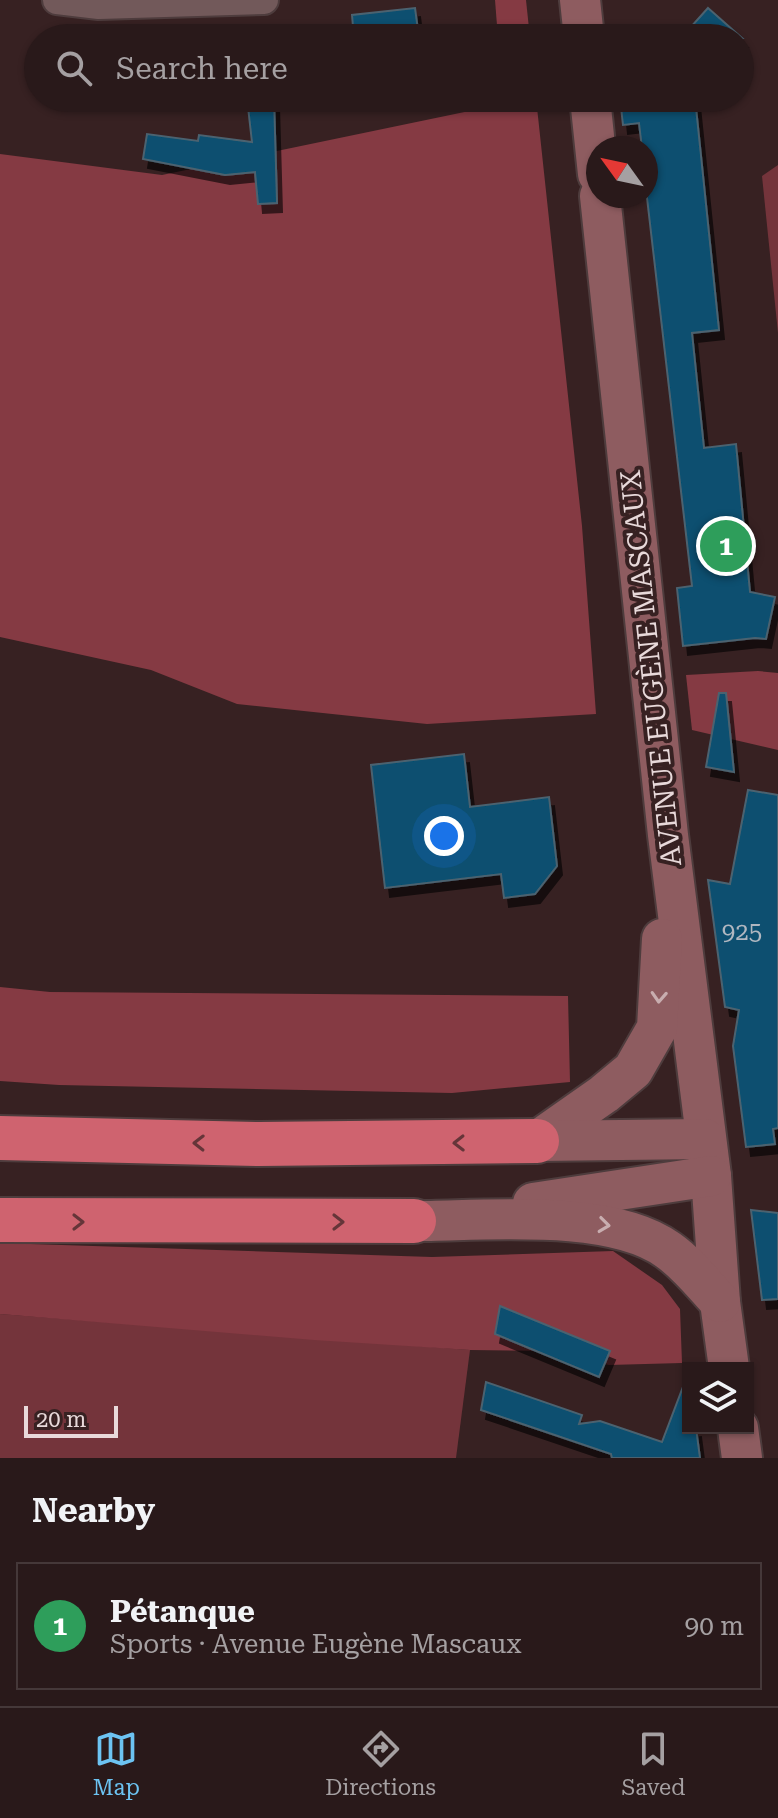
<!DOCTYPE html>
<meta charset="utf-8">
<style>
:root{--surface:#29191a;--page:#312223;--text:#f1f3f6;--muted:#a5a0a2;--line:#453839;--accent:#6cc3f2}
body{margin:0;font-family:"Roboto Serif",serif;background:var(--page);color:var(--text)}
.controls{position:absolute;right:24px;bottom:24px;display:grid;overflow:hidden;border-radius:0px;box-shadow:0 2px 6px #0004}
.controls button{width:72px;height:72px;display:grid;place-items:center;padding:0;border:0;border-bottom:2px solid var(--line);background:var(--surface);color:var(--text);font:40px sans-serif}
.compass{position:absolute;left:586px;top:136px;width:72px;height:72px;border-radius:50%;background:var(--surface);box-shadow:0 2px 6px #0004;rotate:303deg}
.scale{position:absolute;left:24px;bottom:20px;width:94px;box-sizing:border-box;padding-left:8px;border:4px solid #e8d9da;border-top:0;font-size:22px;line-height:28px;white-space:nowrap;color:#e8d9da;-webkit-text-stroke:6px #372122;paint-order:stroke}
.you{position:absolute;left:444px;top:836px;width:28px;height:28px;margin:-20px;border:6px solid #fff;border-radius:50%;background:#1a73e8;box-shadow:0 0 0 12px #1a73e833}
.badge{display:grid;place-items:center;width:52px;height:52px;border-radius:50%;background:var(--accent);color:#fff;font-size:26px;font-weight:700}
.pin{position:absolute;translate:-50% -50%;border:4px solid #fff;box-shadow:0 2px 8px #0006}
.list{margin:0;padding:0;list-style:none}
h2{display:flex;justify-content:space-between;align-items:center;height:104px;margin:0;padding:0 32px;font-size:34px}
h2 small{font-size:26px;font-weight:400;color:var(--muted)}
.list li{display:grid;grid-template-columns:52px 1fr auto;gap:24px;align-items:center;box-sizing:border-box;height:128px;margin:0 16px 16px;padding:0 16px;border:2px solid var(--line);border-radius:0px}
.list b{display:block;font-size:30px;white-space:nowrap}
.list p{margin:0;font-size:26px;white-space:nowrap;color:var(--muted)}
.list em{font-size:26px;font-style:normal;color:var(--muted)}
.icon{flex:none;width:44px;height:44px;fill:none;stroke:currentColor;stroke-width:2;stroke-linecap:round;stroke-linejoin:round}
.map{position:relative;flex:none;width:778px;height:1458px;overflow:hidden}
.search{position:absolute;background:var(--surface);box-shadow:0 2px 6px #0004;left:24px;right:24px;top:24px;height:88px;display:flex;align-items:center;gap:20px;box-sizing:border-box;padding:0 28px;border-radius:44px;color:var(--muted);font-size:30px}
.sheet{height:248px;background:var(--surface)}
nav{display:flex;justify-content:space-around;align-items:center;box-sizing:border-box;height:112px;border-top:2px solid var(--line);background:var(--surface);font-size:22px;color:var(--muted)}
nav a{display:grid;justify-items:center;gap:4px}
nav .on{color:var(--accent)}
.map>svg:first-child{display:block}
</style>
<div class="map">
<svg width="778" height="1458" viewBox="0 0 778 1458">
<defs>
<filter id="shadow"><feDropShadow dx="5" dy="9" stdDeviation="0" flood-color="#0009"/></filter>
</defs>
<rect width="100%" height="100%" fill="#372122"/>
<g fill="#74343b">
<path d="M778 165V333L762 176Z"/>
<path d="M0 1314 470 1350 456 1458H0Z"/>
</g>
<g fill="#853a43">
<path d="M495 0H526L530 38H498Z"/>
<path d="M503 98H536L582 526 596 714 427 724 237 704 151 670 0 637V154L162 175 503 104Z"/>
<path d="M758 671 778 673V750L692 730 686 675Z"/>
<path d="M0 987 50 992 568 996 570 1082 452 1093 59 1085 0 1081Z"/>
<path d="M0 1243 432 1257 613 1251 662 1285 680 1309 682 1363 609 1365 554 1351 470 1350 314 1340 0 1314Z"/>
</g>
<g fill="#075070" stroke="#4c626f" stroke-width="2" filter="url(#shadow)">
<path d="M415 8 419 38H354L352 15Z"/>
<path d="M708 8 742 38H681Z"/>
<path d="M247 98H274L277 203 258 204 255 172 225 175 143 159 147 134 198 141 199 135 252 142Z"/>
<path d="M620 98H695L719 330 692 333 704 448 736 444 750 592 775 597 766 639 755 638 683 646 677 588 692 586 646 189V148H642L639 123 623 125Z"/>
<path d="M719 693H726L734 772 706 767Z"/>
<path d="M464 754 470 807 549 797 557 866 535 894 504 898 501 874 385 888 371 765Z"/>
<path d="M748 790 778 795V1128L773 1129 775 1144 746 1147 733 1046 739 1010 725 1007 708 880 730 884Z"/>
<path d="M751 1210 778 1213V1299L762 1300Z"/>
<path d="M500 1306 610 1351 599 1377 495 1334Z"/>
<path d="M686 1379 688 1380V1429L696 1428 700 1458H612L611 1454 481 1410 486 1382 582 1415 579 1424 600 1421 662 1442Z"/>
</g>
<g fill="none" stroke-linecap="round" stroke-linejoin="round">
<g stroke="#4e3c3d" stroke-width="32">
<path id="minor" d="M57 0 99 5 264 0"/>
</g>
<g stroke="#4e3c3d" stroke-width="44">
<g id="secondary">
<path d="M580 0 584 38"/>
<path d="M590 98 598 174"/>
<path d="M600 196 668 835 711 1176 720 1302 729 1368"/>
<path d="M537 1141 604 1094 633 1070 657 1028 662 939"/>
<path d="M537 1141 705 1139"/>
<path d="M533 1203 711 1176"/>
<path d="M414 1221C484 1221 610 1208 668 1250 688 1264 704 1285 720 1302"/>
<path d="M738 1428 742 1458"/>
</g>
</g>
<g stroke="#4e3c3d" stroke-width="48">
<g id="motorway">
<path d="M0 1138 259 1144 537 1141"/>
<path d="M0 1220 414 1221"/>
</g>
</g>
<use href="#minor" stroke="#72595a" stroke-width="28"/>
<use href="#secondary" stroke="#8e5c60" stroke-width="40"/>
<use href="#motorway" stroke="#cf636f" stroke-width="44"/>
</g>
<defs><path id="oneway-chevron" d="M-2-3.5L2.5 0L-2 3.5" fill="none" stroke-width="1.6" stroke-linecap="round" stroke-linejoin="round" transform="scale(2)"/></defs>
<g stroke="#c8adaf">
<use href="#oneway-chevron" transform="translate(659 997) rotate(93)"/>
<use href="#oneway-chevron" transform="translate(604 1225) rotate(7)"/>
</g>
<g stroke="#653539">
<use href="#oneway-chevron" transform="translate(199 1143) rotate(-179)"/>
<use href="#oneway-chevron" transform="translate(459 1143) rotate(179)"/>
<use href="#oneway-chevron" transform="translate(78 1222)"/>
<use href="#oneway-chevron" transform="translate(338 1222)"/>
</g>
<g text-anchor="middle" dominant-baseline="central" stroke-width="8" stroke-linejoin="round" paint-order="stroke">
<g font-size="24" fill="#b0b7c0">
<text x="742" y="932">925</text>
</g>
<g font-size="28" fill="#e8d9da" stroke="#372122">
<text transform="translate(651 668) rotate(-96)">AVENUE EUGÈNE MASCAUX</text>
</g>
</g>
</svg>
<div class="controls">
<button><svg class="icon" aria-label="layers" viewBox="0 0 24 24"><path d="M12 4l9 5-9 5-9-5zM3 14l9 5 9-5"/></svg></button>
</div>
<svg class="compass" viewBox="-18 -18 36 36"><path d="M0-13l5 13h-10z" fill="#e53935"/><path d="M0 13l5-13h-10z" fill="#a5a0a2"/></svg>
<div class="scale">20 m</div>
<div class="you"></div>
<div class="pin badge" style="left:726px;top:546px;background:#2e9e5b">1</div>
<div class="search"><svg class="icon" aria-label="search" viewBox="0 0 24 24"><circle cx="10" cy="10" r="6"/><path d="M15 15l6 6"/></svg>Search here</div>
</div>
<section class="sheet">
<h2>Nearby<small></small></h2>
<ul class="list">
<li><span class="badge" style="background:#2e9e5b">1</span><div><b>Pétanque</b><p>Sports · Avenue Eugène Mascaux</p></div><em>90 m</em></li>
</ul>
</section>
<nav>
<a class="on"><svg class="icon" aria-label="map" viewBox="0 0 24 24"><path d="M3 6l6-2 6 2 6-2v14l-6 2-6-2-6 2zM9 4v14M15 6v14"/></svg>Map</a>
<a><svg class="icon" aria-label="directions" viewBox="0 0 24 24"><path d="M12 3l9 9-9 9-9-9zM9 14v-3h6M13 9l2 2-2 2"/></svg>Directions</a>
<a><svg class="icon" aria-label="saved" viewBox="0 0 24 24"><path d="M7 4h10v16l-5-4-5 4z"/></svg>Saved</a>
</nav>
